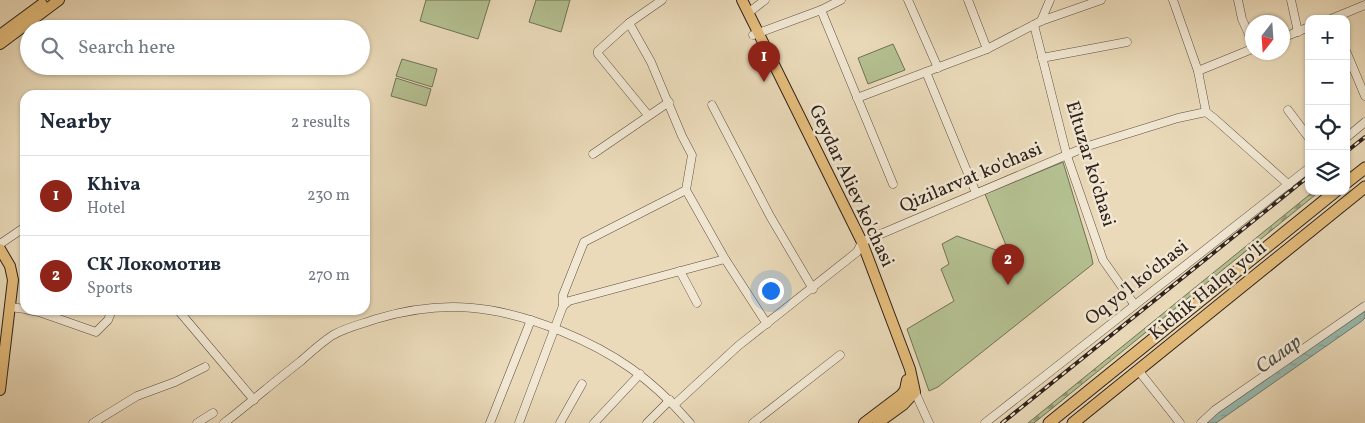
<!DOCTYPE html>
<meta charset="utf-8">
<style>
:root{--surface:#fff;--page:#f6f6f7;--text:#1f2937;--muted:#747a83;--line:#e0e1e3;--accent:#8f2418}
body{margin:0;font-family:Vollkorn,serif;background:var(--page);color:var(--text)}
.controls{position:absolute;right:15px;top:15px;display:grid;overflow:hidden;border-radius:10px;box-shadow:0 1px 4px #0004}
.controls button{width:45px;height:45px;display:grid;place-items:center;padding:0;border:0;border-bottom:1px solid var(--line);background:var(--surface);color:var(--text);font:25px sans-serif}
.compass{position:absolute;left:1245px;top:15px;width:45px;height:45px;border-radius:50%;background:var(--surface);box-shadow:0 1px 4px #0004;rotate:197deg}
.you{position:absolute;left:770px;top:290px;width:18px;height:18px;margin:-12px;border:4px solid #fff;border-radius:50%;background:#1a73e8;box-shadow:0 0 0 8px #1a73e833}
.badge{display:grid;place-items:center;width:32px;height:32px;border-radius:50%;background:var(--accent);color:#fff;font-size:16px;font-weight:700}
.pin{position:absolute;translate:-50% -41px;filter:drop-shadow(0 1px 2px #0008)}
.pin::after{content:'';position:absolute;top:26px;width:18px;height:15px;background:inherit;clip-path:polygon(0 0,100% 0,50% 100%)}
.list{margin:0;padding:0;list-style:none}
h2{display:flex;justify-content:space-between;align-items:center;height:65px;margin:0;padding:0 20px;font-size:21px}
h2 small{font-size:16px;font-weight:400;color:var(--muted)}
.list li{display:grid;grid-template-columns:32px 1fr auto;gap:15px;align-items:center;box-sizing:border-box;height:80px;padding:0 20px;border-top:1px solid var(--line)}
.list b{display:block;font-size:19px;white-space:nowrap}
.list p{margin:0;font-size:16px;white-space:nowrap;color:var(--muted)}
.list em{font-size:16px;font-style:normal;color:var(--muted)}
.icon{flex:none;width:28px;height:28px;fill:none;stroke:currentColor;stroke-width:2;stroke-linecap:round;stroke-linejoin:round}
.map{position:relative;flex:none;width:1365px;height:423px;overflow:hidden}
.search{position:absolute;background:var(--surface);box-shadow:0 1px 4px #0004;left:20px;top:20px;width:350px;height:55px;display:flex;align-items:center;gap:12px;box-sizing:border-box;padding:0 18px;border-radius:28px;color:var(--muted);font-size:19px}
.panel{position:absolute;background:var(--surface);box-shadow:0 1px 4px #0004;left:20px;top:90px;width:350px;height:225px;border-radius:15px}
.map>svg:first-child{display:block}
</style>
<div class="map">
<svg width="1365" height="423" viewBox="0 0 1365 423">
<defs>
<pattern id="forest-firs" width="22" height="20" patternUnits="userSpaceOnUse" patternTransform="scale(1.25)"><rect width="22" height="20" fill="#b4c091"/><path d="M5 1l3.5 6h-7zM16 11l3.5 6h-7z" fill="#939c76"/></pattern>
<pattern id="water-ripples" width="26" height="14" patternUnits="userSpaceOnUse" patternTransform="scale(1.25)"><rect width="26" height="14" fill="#98bbb0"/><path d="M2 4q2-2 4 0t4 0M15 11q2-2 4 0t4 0" fill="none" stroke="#83a097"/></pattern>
</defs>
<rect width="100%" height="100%" fill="#eadab9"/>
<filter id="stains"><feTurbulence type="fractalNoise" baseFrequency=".004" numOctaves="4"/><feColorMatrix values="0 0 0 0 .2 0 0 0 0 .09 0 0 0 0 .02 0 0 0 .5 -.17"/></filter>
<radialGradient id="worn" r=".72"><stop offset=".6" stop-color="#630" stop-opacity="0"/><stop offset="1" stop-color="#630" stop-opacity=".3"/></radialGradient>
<path fill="url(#forest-firs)" stroke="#717157" d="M1314 191H1320L1034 423H1028Z"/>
<g fill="#b4c091" stroke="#717157">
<path d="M426 0H490L478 39 420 21Z"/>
<path d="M536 0H570L561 32 529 22Z"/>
<path d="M893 44 905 70 868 84 858 58Z"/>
<path d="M402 59 437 69 432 87 396 76Z"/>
<path d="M396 78 431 89 426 106 391 96Z"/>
<path d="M1063 162 1091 254 1093 264 938 387 929 391 907 329 954 301 941 269 949 264 942 244 957 236 1010 255 985 194Z"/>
</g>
<path fill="url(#water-ripples)" stroke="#6e7e75" d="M1365 310V318L1362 321 1216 423H1206L1213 416Z"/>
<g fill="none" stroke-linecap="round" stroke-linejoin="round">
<g stroke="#5d5044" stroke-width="9">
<g id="minor">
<path d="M908 0 938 68"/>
<path d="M968 0 987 49"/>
<path d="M1238 0 1242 19 1252 41"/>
<path d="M1291 0 1298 32"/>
<path d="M821 10 893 184"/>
<path d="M748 13 765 0"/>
<path d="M1331 19 1365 5"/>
<path d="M1041 21 1050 0"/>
<path d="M629 23 651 62 682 136 692 155 686 190 725 259 767 324"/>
<path d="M1034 25 1067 156 1103 260 1134 304"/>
<path d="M753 35 821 10 841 0"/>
<path d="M1282 38 1309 27"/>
<path d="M1346 51 1365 96"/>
<path d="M1042 58 1127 42"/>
<path d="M1198 71 1252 49"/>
<path d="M926 72 976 193"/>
<path d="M857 98 987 49 1041 21 1101 0"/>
<path d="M712 105 770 216 813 289"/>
<path d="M1288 110 1309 138"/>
<path d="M1206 112 1215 119 1289 185"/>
<path d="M648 115 598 54V51L629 23 662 0"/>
<path d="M1346 138 1365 122"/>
<path d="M593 154 669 102"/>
<path d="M0 244 25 227"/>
<path d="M680 271 697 303"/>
<path d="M563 306 569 301 725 259"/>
<path d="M10 307 25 309"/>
<path d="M28 310 39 312 96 332 108 320 112 310"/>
<path d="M178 310 254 400"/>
<path d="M1138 370 1180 423"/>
<path d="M915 392 929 423"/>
<path d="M674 405 738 346 857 252 862 242 1088 146 1178 118 1206 112 1198 71 1173 0"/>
<path d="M93 423 137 396 175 382 205 367"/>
<path d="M197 423 213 413"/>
<path d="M224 423C250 403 275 381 301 361 311 352 322 342 333 335 347 327 362 324 376 319 444 299 497 305 561 331 615 353 652 379 690 423"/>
<path d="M490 423 531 320"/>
<path d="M519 423 563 306V295L584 242 686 190"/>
<path d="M560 423 582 384"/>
<path d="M594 423 640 374"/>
<path d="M647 423 670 400"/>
<path d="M753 423 840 355"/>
<path d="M985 423 1309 168"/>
<path d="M1201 423 1215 410 1365 306"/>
</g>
</g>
<g stroke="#2e221d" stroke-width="12">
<g id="major">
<path d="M742 0 862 242 910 369 915 392 903 405 878 423"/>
<path d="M0 35 42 4"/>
<path d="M0 44 59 0"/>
<path d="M0 249 10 266 13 280 0 390"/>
<path d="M864 423 901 395 905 390 907 380"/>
</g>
</g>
<g stroke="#2e221d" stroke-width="13">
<g id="highway">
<path d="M1346 183 1365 168"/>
<path d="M1049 423 1336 191"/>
<path d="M1073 423 1365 187"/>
</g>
</g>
<use href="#minor" stroke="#f1e7d2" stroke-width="8"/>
<use href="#major" stroke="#e5bd7c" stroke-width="10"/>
<use href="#highway" stroke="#e5bd7c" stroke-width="11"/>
<g stroke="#2e221d" stroke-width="4">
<g id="rail">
<path d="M1346 152 1365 137"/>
<path d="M1002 423 1309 176"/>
</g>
</g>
<use href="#rail" stroke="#f1e7d2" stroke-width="2" stroke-dasharray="5.5" stroke-linecap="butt"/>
</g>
<g text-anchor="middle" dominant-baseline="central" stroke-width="5" stroke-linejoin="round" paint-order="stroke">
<g font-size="19" fill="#2e221d" stroke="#f1e7d2">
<text transform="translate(1090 164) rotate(73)">Eltuzar ko'chasi</text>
<text transform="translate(971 178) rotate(-23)">Qizilarvat ko'chasi</text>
<text transform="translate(851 186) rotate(65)">Geydar Aliev ko'chasi</text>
<text transform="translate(1137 283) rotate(-38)">Oq yo'l ko'chasi</text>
<text transform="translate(1208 291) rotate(-39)">Kichik Halqa yo'li</text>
</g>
<g font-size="20" font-style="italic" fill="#4e5049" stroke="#f1e7d2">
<text transform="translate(1279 355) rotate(-36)">Салар</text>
</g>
</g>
<rect width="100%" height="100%" filter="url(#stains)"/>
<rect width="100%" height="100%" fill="url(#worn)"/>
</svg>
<div class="controls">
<button>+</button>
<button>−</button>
<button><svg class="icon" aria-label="locate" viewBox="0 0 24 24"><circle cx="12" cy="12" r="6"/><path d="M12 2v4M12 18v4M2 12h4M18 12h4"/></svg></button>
<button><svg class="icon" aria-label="layers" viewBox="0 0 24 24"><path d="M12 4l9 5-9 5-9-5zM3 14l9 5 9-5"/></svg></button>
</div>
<svg class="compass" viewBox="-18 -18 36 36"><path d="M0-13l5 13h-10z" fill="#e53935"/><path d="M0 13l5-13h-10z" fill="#747a83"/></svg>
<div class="you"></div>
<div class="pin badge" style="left:764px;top:82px">1</div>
<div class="pin badge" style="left:1008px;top:285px">2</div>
<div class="search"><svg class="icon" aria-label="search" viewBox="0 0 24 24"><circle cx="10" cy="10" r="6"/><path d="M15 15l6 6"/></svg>Search here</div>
<section class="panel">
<h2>Nearby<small>2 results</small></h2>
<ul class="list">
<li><span class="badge">1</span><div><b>Khiva</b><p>Hotel</p></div><em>230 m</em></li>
<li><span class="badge">2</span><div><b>СК Локомотив</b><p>Sports</p></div><em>270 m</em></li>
</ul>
</section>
</div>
